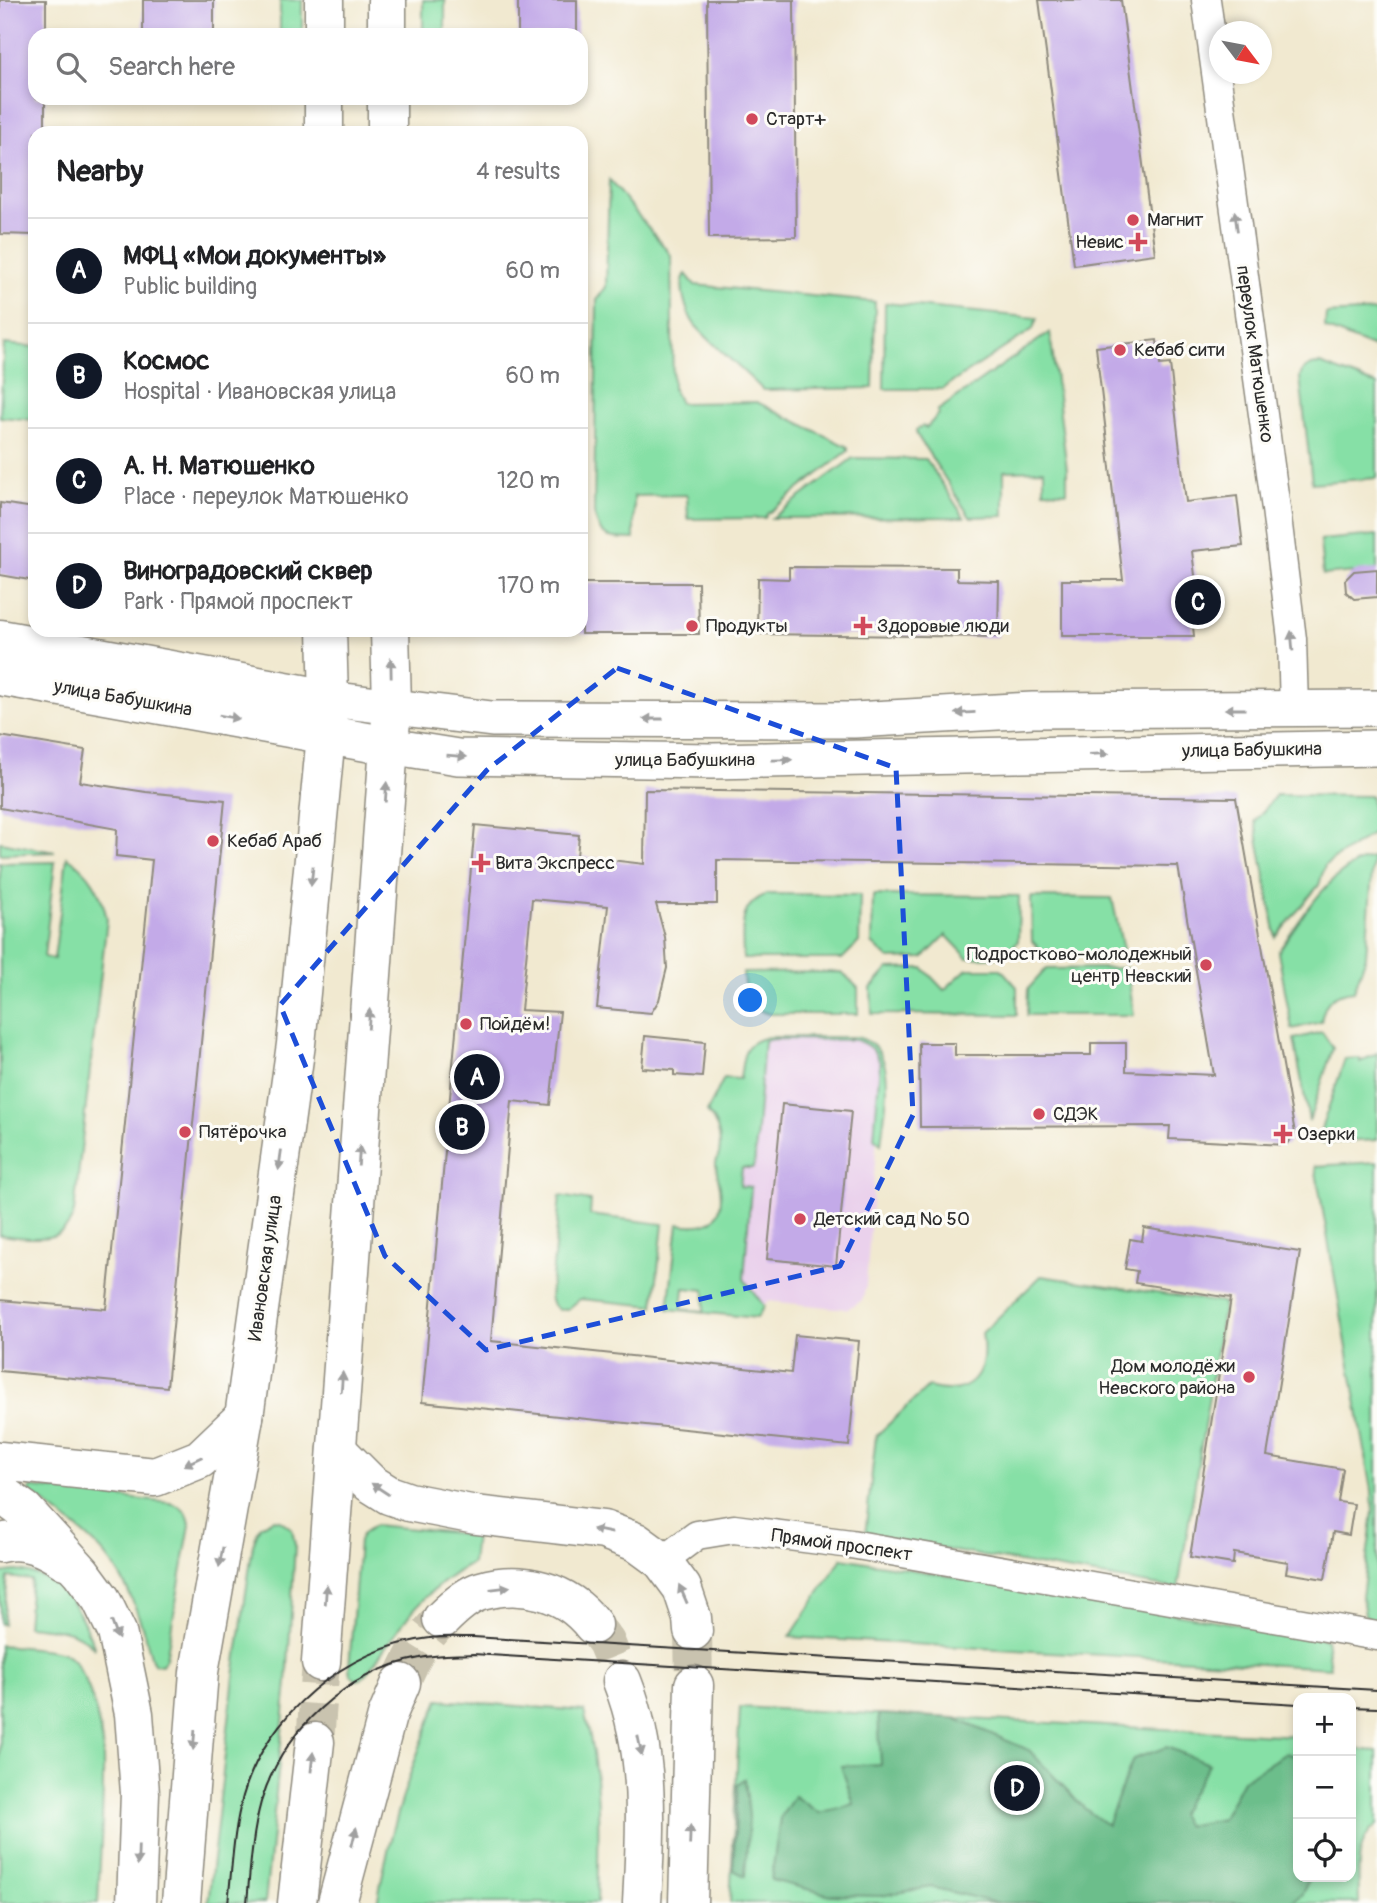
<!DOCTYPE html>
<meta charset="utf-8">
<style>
:root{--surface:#fff;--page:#f6f6f6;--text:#202124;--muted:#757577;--line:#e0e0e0;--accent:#111827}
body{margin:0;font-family:Pangolin,sans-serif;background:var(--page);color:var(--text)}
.controls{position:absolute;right:21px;bottom:21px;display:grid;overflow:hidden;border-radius:14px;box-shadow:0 4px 10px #0003}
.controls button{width:63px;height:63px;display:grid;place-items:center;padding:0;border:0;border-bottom:2px solid var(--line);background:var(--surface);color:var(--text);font:35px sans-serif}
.compass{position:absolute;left:1209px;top:21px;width:63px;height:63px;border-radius:50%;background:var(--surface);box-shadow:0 4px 10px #0003;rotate:122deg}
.you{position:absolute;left:751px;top:1001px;width:24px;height:24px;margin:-18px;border:5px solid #fff;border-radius:50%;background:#1a73e8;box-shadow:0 0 0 10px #1a73e833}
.badge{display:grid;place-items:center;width:46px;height:46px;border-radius:50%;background:var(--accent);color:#fff;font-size:23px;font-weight:700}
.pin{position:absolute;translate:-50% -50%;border:4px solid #fff;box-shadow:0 2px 7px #0006}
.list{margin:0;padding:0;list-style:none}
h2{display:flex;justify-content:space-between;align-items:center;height:91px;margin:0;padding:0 28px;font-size:30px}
h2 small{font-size:23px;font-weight:400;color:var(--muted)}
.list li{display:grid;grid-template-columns:46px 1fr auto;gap:21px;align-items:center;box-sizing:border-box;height:105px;padding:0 28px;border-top:2px solid var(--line)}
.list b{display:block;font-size:26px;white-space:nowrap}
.list p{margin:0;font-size:23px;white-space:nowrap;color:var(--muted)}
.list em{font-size:23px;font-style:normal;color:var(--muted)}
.icon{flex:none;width:38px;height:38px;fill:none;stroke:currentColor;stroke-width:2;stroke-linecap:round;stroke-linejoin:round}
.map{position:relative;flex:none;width:1377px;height:1903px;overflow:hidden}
.search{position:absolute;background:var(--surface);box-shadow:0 4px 10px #0003;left:28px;top:28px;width:560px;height:77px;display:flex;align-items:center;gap:18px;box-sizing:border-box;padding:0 24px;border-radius:21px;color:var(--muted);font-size:26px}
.panel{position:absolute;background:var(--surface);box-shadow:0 4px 10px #0003;left:28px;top:126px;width:560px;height:511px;border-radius:21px}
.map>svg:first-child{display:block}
</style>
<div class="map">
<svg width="1377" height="1903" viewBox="0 0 1377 1903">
<rect width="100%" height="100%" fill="#fdfcf7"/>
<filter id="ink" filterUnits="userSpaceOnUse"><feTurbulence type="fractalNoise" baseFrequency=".0143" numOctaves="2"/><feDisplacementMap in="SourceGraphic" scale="14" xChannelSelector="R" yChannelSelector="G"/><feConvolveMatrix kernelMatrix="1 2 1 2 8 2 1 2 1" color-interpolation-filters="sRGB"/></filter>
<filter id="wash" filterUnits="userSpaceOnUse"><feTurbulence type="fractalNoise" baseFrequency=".00686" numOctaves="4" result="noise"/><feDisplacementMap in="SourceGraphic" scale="28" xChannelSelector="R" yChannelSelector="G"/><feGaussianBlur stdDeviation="1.57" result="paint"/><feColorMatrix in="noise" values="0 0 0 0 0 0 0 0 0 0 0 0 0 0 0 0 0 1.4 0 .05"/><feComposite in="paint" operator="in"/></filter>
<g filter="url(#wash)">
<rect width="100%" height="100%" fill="#f1e9d0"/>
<path fill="#ead1ec" d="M773 1038 856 1039 868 1044 877 1052 882 1066 866 1286 862 1300 847 1309 768 1301 758 1310 719 1309 746 1058 763 1040Z"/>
<g fill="#86e0a6" stroke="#588668" stroke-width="2" fill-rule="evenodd">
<rect x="280" y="0" width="22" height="35"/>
<rect x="423" y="0" width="22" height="35"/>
<path d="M609 180 671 255 673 389 680 403 757 402 848 447V451L767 514 765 518 688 519 687 495 634 496V539C610 538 600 541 594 513L597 299 606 287Z"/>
<path d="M686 274 695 285 875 302 873 388 763 390C741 368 716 348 695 325 687 314 677 285 686 274Z"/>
<path d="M885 303 1037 318 1033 329 942 389H884Z"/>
<path d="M1377 311V349L1325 328 1326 314Z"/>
<path d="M1050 332 1067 470V492L1044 491V470L1004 471V516L970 517 917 435 916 430 923 426 926 428 939 414 937 411Z"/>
<path d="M4 344 35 347V420L0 417Z"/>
<path d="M1320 364 1377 385V478L1312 483 1300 378C1301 368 1311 364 1320 364Z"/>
<path d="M853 458 926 459 964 517 772 518Z"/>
<path d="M1377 535V570L1323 575 1320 540Z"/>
<path d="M1276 795 1371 796 1375 832 1325 865 1319 885 1276 937 1255 821Z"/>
<path d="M0 842 55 852 0 854Z"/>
<path d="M67 857C91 871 101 892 107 919L74 1212C66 1247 27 1238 0 1235V863L55 862 44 957 54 959Z"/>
<path d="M1373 858 1366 956 1354 991C1332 993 1324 1002 1321 1022L1292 1029 1278 952C1299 921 1334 863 1373 858Z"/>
<path d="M768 894 860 895 859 942 842 959H743C743 932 736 905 768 894Z"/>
<path d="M873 895 1019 896 1018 941 1003 957 968 958 946 935 923 958 889 959 872 943Z"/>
<path d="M1031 897 1112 898 1124 954 1046 956 1032 941Z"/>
<path d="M923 968 944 990 967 969H1001L1017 987V1015L872 1014 871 988 888 969Z"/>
<path d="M1127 968 1134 1015H1027L1028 989 1046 969Z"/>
<path d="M842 972 858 988V1014H769C749 1009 744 992 743 973Z"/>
<path d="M1322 1032 1333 1048 1309 1121 1294 1039Z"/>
<path d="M769 1037H856C902 1047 884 1110 881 1144L874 1138 880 1063C875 1050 869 1045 856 1040L773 1039 764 1041 754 1168H742L740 1186 751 1187 744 1279 764 1306 757 1318 668 1309 678 1224C709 1229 725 1221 720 1187 719 1180 716 1171 716 1164 716 1161 718 1157 719 1154 722 1138 718 1124 707 1112L724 1078 740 1079C744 1054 741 1042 769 1037ZM684 1288 705 1290 704 1311 682 1309Z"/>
<path d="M1377 1053V1140L1322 1143 1318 1138 1345 1059 1360 1058V1062Z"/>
<path d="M1377 1162V1625L1365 1615 1362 1597 1373 1512 1372 1490 1315 1166Z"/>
<path d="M560 1196 591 1201 590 1215 663 1224 654 1306 580 1299 568 1309 559 1310 553 1305 550 1298Z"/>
<path d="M1041 1276 1224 1303 1178 1589 865 1536 876 1436 928 1387C972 1399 989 1374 982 1333Z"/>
<path d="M32 1487 170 1503C182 1506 189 1513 190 1525L166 1658 162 1665 155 1664 152 1660C142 1624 130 1584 106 1556 85 1531 55 1512 30 1492L29 1490Z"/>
<path d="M273 1519 280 1520 292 1529 295 1545 287 1683 265 1903H208L234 1676 253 1544 260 1526Z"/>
<path d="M375 1525 475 1535 472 1563C421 1591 401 1625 369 1671L361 1679 356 1680 350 1674 349 1668 359 1541 362 1534Z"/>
<path d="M842 1558 1326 1639 1330 1668 790 1637Z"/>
<path d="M15 1571C63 1574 79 1608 95 1649 75 1627 55 1629 27 1626L31 1580 8 1577 3 1624H0V1573Z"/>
<path d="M0 1645C13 1646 54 1649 64 1653 88 1663 103 1733 103 1757 104 1805 100 1855 98 1903H0Z"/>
<path d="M439 1700 584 1711C602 1775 599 1838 597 1903H377C389 1834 411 1764 439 1700Z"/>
<path d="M740 1707 1298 1736V1877H1351V1749L1377 1751V1825C1353 1842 1359 1877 1359 1903H730Z"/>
</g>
<g fill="#6cbe8b" stroke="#4c745b" stroke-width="2">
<path d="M878 1714 954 1718 1029 1750 1084 1808 1107 1825 1133 1759 1167 1747 1209 1764 1179 1814 1186 1826 1222 1819 1243 1780 1286 1753 1298 1757V1877H1310L1302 1894 1291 1903H996L931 1887 880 1896 831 1895 771 1880 780 1819 794 1796 819 1813 854 1804 841 1766 881 1764Z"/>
<path d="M745 1779 749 1816 745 1876 733 1870 738 1785Z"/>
</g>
<g id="blocks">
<g fill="#c3aae8">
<path d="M0 0H46V35H35V98H45V133H35V235L0 234Z"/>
<rect x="143" y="0" width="71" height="35"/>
<rect x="518" y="0" width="59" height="35"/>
<path d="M707 0H794L796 237 709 238Z"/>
<path d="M1039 0H1121L1155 254 1074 265Z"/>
<path d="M1157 340 1160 365 1170 364 1186 502 1237 496 1243 546 1192 551 1199 608 1191 609 1194 636H1062V580H1123L1096 347Z"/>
<path d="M0 503 35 508V581L0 575Z"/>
<path d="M789 567 957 568V580L999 581 998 637 757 634 758 578 789 579Z"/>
<path d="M1377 569V597L1354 599 1346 592 1345 580 1354 571Z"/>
<path d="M581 583H698L699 634H581Z"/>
<path d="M0 736 85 750 80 782 146 792 225 800 167 1387 0 1371V1300L106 1309 152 860 116 856 117 829 0 808Z"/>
<path d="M645 790 1236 798 1295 1133 1286 1145 1169 1139 1170 1126 920 1127 919 1043H955V1055H1091V1043H1126V1071L1214 1075 1178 866 717 860V904H656L665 937 667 968 659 1000 651 1013 597 1008 608 906 532 899 521 1010 560 1012 550 1105 512 1101 491 1341 791 1373 795 1335 859 1341 849 1446 422 1402 475 825 579 835 577 856 644 864Z"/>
<path d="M645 1036 705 1042 702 1077 674 1075V1070L642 1068Z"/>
<path d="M782 1104 851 1111 836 1266 767 1259Z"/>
<path d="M1144 1228 1300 1252 1267 1456 1343 1469 1338 1502 1354 1504 1349 1535 1333 1532 1325 1579 1286 1573 1288 1562 1234 1553 1233 1564 1190 1557 1231 1298 1135 1283 1137 1271 1125 1269 1130 1239 1142 1241Z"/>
</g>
</g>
</g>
<g filter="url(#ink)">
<use href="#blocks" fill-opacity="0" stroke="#8e8a7e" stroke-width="2"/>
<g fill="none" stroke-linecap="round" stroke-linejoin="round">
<g stroke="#c9c3af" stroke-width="38" stroke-dasharray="38 19" stroke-linecap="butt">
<path d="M593 1625 606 1642 622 1681"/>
<path d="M693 1631 694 1685"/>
<path d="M401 1683C411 1659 423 1637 442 1619"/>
<path d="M315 1742 321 1662"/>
</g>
<g stroke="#8e8a7e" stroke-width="31">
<g id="minor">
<path d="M1206 0 1276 509 1292 639 1294 709"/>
<path d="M662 1561 697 1535 734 1529 851 1544 1377 1636"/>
</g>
</g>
<g stroke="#8e8a7e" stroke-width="38">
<g id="tertiary">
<path d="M329 699 492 719 854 720 1033 710 1377 708"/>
<path d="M389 746 458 757 712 761 1377 748"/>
</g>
</g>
<g stroke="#8e8a7e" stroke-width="41">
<g id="secondary">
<path d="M0 639 329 699"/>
<path d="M0 676 389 746"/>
</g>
</g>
<g stroke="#8e8a7e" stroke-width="41">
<g id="primary">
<path d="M324 0V35"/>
<path d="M387 35V0"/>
<path d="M324 98V133"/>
<path d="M387 133V98"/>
<path d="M337 1450 370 1483 389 1495 409 1502 476 1515 604 1530 636 1542 662 1561 682 1588 692 1618 693 1631"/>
<path d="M0 1461 155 1477 200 1459 244 1417"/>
<path d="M0 1493 25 1511 81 1572 101 1599 117 1632 134 1714 140 1793 136 1903"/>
<path d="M0 1543C25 1537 45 1547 65 1560"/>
<path d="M442 1619C452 1609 467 1595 481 1591 522 1579 567 1591 593 1625"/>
<path d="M321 1662 389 746 392 706 390 630"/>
<path d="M622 1681C651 1754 646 1826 642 1903"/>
<path d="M181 1903 199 1672 244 1417 296 1044 326 735 329 699 327 630"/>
<path d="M297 1903 315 1742"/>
<path d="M337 1903 387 1716 401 1683"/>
<path d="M688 1903 694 1685"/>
</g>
</g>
<use href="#minor" stroke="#fff" stroke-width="28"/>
<use href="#tertiary" stroke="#fff" stroke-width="35"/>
<use href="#secondary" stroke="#fff" stroke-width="38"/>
<use href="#primary" stroke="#fff" stroke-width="38"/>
<g stroke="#2b2b2b" stroke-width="2">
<path d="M1351 1707 1377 1708"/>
<path d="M228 1903C232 1868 233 1831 243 1796 266 1715 346 1647 430 1638 444 1636 459 1637 473 1637L1377 1690"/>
<path d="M247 1903C250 1870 252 1834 261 1802 283 1730 345 1672 420 1658 438 1654 455 1655 473 1654L1298 1704"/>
</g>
</g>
<defs><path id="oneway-solid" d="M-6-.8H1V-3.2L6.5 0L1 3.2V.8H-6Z" transform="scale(1.75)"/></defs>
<g fill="#a0a0a0">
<use href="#oneway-solid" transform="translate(1236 221) rotate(-98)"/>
<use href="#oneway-solid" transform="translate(1292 641) rotate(-95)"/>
<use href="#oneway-solid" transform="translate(391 668) rotate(-91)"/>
<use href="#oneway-solid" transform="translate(1235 709) rotate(180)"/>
<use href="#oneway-solid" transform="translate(965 713) rotate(177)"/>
<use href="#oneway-solid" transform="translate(229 717) rotate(10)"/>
<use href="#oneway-solid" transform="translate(653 719) rotate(-180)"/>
<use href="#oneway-solid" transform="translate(1099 754) rotate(-2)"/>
<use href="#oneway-solid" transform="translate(457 756) rotate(5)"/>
<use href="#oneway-solid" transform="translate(782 760) rotate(-1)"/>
<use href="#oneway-solid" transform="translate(386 792) rotate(-86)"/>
<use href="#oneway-solid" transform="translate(312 876) rotate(96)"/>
<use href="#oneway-solid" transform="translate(369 1019) rotate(-86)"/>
<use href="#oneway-solid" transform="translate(359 1156) rotate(-86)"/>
<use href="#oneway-solid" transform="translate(280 1160) rotate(98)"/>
<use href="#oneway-solid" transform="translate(342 1382) rotate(-86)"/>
<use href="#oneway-solid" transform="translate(193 1461) rotate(154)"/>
<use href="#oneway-solid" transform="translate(380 1489) rotate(-147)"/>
<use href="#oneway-solid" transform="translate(602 1531) rotate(-168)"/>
<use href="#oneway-solid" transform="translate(221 1557) rotate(101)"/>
<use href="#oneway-solid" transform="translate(500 1588) rotate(-7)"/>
<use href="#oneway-solid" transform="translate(326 1594) rotate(-86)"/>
<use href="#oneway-solid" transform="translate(683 1594) rotate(-114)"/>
<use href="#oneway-solid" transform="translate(115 1630) rotate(69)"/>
<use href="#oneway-solid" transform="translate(194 1740) rotate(95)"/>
<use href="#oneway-solid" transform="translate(640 1746) rotate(78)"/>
<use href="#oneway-solid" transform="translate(312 1762) rotate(-84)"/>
<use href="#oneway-solid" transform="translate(690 1835) rotate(-88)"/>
<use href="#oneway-solid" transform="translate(354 1837) rotate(-76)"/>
<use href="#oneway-solid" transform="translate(138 1855) rotate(92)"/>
</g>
</g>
<path fill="none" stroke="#1d4ed8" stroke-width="5" stroke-dasharray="14 9" stroke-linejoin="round" d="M617 668 896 768 913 1115 840 1266 486 1350 385 1256 280 1005 487 770Z"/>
<g fill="#d1495b" stroke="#fdfcf7" stroke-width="2.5">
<circle cx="752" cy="119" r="7"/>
<circle cx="1133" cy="220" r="7"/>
<path d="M1134.5 231.5h7v7h7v7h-7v7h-7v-7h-7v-7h7z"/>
<circle cx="1120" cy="350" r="7"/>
<circle cx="692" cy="626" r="7"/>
<path d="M859.5 615.5h7v7h7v7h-7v7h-7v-7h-7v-7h7z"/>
<circle cx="213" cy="841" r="7"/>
<path d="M477.5 852.5h7v7h7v7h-7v7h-7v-7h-7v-7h7z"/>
<circle cx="1206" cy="965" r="7"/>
<circle cx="466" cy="1024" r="7"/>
<circle cx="1039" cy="1114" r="7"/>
<circle cx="185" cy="1132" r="7"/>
<path d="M1279.5 1123.5h7v7h7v7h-7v7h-7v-7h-7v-7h7z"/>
<circle cx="800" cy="1219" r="7"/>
<circle cx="1249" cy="1377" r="7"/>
</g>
<g text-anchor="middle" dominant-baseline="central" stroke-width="6" stroke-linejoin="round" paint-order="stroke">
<g font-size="19" fill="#2b2b2b" stroke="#fdfcf7" text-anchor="start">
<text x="766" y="119">Старт+</text>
<text x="1147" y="220">Магнит</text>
<text x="1124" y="242" text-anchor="end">Невис</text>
<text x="1134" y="350">Кебаб сити</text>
<text x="706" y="626">Продукты</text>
<text x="877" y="626">Здоровые люди</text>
<text x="227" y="841">Кебаб Араб</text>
<text x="495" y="863">Вита Экспресс</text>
<text x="1192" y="954" text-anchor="end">Подростково-молодежный<tspan x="1192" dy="22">центр Невский</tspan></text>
<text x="480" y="1024">Пойдём!</text>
<text x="1053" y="1114">СДЭК</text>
<text x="199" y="1132">Пятёрочка</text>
<text x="1297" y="1134">Озерки</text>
<text x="814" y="1219">Детский сад № 50</text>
<text x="1235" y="1366" text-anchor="end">Дом молодёжи<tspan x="1235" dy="22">Невского района</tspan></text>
</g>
<g font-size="19" fill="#2b2b2b" stroke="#fdfcf7">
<text transform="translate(1255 354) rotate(82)">переулок Матюшенко</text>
<text transform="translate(123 698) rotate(10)">улица Бабушкина</text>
<text transform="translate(1252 750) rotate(-1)">улица Бабушкина</text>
<text x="685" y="760">улица Бабушкина</text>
<text transform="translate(265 1268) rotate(-82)">Ивановская улица</text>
<text transform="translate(842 1545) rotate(8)">Прямой проспект</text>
</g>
</g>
</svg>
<div class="controls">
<button>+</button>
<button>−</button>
<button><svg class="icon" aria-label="locate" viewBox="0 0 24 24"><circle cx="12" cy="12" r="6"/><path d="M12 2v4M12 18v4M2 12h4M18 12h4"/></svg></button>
</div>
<svg class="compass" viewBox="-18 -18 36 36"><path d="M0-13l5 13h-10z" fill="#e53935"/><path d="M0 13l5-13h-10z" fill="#757577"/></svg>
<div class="you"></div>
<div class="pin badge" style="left:477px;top:1077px">A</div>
<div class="pin badge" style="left:462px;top:1127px">B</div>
<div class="pin badge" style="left:1198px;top:602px">C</div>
<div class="pin badge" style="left:1017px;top:1788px">D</div>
<div class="search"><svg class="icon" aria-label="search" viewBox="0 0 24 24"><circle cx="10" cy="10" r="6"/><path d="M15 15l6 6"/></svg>Search here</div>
<section class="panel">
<h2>Nearby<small>4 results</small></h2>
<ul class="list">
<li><span class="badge">A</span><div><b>МФЦ «Мои документы»</b><p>Public building</p></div><em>60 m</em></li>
<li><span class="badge">B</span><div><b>Космос</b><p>Hospital · Ивановская улица</p></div><em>60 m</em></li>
<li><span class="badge">C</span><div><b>А. Н. Матюшенко</b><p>Place · переулок Матюшенко</p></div><em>120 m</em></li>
<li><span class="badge">D</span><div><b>Виноградовский сквер</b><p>Park · Прямой проспект</p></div><em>170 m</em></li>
</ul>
</section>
</div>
